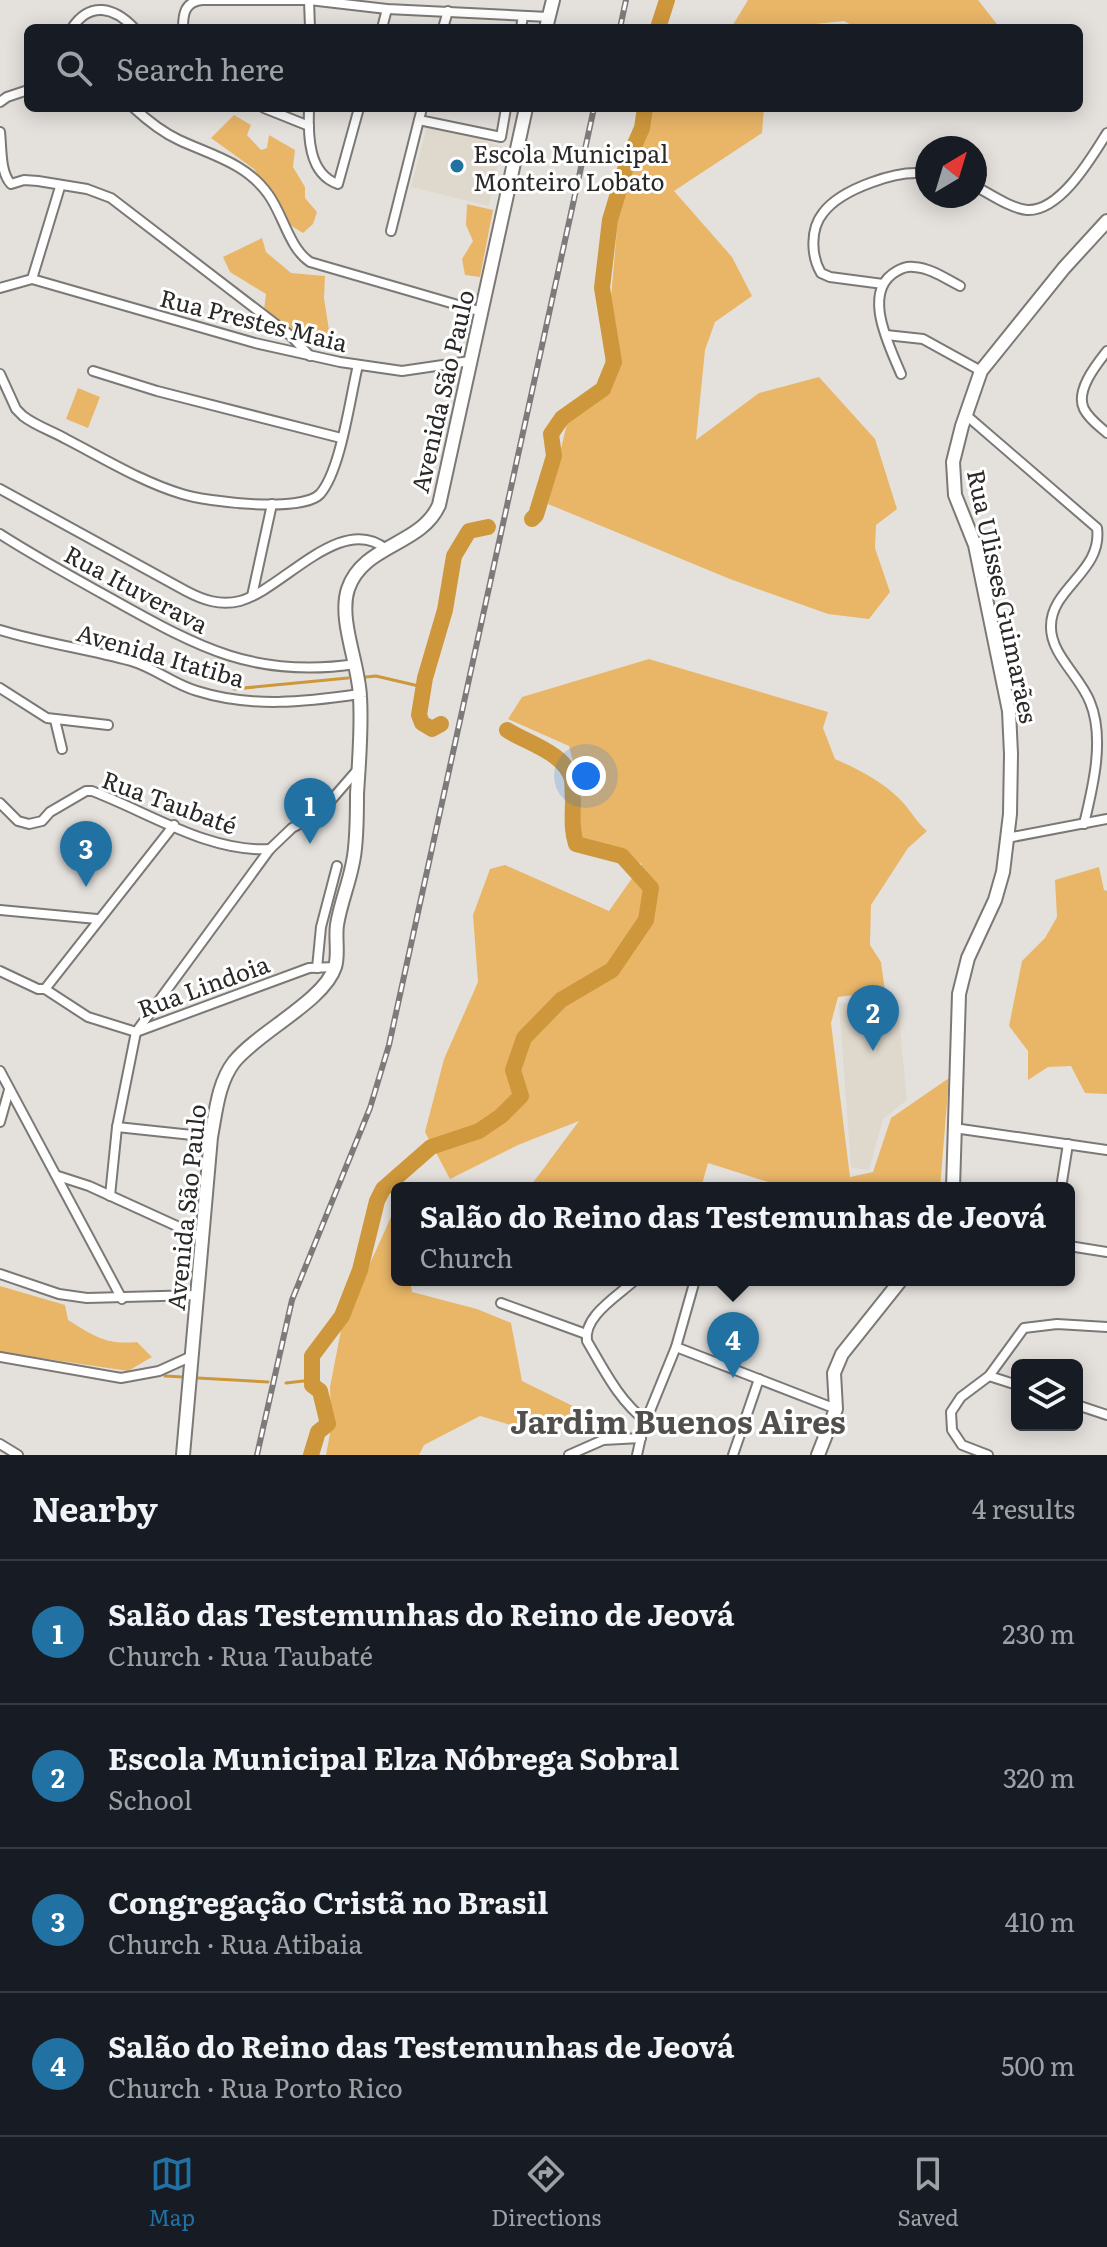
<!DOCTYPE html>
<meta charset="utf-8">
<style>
:root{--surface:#171b24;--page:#20242c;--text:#f1f3f6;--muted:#9ea1a6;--line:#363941;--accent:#2172a3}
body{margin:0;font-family:Literata,serif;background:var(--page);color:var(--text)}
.controls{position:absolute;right:24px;bottom:24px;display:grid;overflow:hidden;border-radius:12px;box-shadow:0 4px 20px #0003}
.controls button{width:72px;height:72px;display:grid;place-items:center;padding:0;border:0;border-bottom:2px solid var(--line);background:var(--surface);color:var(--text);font:40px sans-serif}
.compass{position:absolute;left:915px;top:136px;width:72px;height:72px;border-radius:50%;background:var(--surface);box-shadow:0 4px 20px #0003;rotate:38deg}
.you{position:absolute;left:586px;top:776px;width:28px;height:28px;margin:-20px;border:6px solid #fff;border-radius:50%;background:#1a73e8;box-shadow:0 0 0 12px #1a73e833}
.badge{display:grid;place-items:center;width:52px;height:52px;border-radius:50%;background:var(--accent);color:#fff;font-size:26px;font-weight:700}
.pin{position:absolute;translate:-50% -66px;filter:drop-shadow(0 2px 4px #0008)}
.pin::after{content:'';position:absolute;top:42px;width:28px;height:24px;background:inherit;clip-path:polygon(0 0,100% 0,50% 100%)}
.popup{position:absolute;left:391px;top:1182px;width:684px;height:104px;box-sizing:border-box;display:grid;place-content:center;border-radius:12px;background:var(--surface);filter:drop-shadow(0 2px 6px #0005);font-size:26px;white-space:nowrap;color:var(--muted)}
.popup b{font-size:30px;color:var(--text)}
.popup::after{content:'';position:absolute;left:50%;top:100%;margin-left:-16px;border:16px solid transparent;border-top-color:var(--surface)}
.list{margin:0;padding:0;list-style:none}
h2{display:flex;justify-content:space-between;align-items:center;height:104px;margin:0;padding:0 32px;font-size:34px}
h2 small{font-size:26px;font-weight:400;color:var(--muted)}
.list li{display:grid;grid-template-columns:52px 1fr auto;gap:24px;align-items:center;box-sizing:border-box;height:144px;padding:0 32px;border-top:2px solid var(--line)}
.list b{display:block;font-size:30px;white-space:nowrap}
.list p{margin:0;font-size:26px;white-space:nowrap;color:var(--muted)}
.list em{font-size:26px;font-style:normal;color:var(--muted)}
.icon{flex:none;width:44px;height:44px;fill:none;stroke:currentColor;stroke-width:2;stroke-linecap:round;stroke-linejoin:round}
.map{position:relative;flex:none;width:1107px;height:1455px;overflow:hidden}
.search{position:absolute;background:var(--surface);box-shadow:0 4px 20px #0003;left:24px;right:24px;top:24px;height:88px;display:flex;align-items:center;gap:20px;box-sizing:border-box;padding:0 28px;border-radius:12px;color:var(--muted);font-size:30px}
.sheet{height:680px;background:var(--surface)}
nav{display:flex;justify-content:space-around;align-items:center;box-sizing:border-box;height:112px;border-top:2px solid var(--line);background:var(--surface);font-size:22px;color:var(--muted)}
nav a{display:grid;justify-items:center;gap:4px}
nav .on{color:var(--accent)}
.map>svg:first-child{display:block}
</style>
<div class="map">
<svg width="1107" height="1455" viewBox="0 0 1107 1455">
<rect width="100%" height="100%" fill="#e4e1dd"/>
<g fill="#dfd8cd">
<path d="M427 126 487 137V142L502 146 489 206 411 187Z"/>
<path d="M897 998 907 1100 883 1119 869 1170 851 1168 839 1003Z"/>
</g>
<g fill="#e9b668">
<path d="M748 0H978L1000 28H857L844 21 805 25 801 28H731Z"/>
<path d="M653 108H764L762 133 674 191 732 257 752 296 715 322 705 350 696 440 759 393 819 377 875 439 897 509 876 525 875 548 890 592 869 619 828 614 730 579 548 504 569 415 603 388 620 195Z"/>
<path d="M234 115 251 125 247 135 261 150 267 148 269 135 295 150 293 167 305 187V198L317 212 313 224 303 233 290 225 254 169 211 138Z"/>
<path d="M467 204 493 210 480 277 465 275 462 259 473 241 466 225Z"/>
<path d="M262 238 266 252 291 273 325 276 324 298 331 343C306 347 282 324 264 310L266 294 230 272 223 257Z"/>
<path d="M78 388 100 397 88 428 66 419Z"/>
<path d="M649 659 828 712 823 728 835 759C860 770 888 784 906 806 913 815 918 823 927 831L908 848 871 905 870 945 881 962 885 991 838 997 831 1023 850 1177 873 1172 891 1118 949 1078 940 1188H787L708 1163 701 1188H529L579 1121 518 1145 450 1179 425 1132 444 1059 478 982 473 915 490 869 505 865 609 911 642 864 580 838 581 793 569 746 508 719 522 697Z"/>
<path d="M1099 867 1104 890 1107 891V1094L1085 1093 1071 1066 1048 1067 1028 1080V1051L1009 1026 1022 961 1045 938 1057 917 1055 880Z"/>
<path d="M397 1204V1280H410L412 1292 477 1309 511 1323 522 1381 587 1413 539 1433 480 1416 424 1445 419 1455H326L331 1428 330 1387 342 1325Z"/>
<path d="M0 1286 65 1305 68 1320C94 1336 106 1345 137 1342L152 1357 128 1371 0 1352Z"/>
</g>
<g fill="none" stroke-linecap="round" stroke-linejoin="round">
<g stroke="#ce973c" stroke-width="3">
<path d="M366 677 376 676 423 687"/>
<path d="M234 689 348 678"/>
<path d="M165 1376 183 1377"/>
<path d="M198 1378 268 1382"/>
<path d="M286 1383 312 1380"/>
</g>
<g stroke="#ce973c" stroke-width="16">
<path d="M658 28 667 0"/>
<path d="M532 519 536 515 554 456 551 434 562 418 603 389 614 362 602 288 610 220 628 160 642 128 645 108"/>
<path d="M441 724 432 729 422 723 419 715 425 678 445 610 454 556 469 531 488 527"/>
<path d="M311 1455 318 1432 328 1424 320 1391 312 1385V1356L342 1316 360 1270 377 1201 383 1189 431 1147 479 1131 501 1116 521 1096 513 1070 524 1038 561 1000 612 970 646 920 651 888 622 856 576 844C571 829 573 815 573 799 572 793 573 785 572 780 566 753 527 743 507 730"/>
</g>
<g stroke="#7c7975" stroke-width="12">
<g id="minor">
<path d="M309 0 310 28"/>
<path d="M72 28C90 1 114 7 134 28"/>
<path d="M183 28C183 13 185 2 202 0H309L387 9 548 17"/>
<path d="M382 28 387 9"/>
<path d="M443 28 448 11"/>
<path d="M521 28 523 16"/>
<path d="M0 102 7 97 28 90"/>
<path d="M134 108C148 121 162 132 179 140 211 155 246 163 268 194 283 214 289 248 310 262L482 312"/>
<path d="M264 108 309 126"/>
<path d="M309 108C308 135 308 174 338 184L359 108"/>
<path d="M419 120 501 137 506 108"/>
<path d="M0 132C2 149 0 172 11 184L24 180 38 181 87 189 111 198 291 336 310 356"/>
<path d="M975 186C990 194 1010 208 1027 210 1060 212 1092 157 1107 133"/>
<path d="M391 231 422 108"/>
<path d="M32 279 255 343 340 362 402 371 470 361"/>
<path d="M883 284 830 277 821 273C811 256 810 229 823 213 841 189 898 169 927 174"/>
<path d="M0 288 32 279 60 187"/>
<path d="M886 335 923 339 981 371"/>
<path d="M1107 351C1096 365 1075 391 1084 409 1089 419 1099 426 1107 433"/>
<path d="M93 371 157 391 341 438"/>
<path d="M0 374 16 409 23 416C36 426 52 431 66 439 103 458 142 482 182 494 207 502 302 513 320 494 341 470 350 398 358 365"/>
<path d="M901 374C890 347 860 291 897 271 902 268 908 266 914 267 931 268 946 279 960 286"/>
<path d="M966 415 1097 528C1103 571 1051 588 1051 626 1050 654 1080 676 1090 702 1105 738 1093 787 1084 824"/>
<path d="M0 489 186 591C203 600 220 606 240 601 282 590 341 512 386 549"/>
<path d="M0 534C36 557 74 578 112 599 198 647 254 679 356 664"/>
<path d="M252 596 272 504"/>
<path d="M0 630C43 643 87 649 131 661 155 668 173 684 197 691 251 708 305 702 360 694"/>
<path d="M0 688 47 718 108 725"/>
<path d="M55 720 62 749"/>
<path d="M0 803 18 821 29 824 42 821 50 812 86 791H92C148 812 209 853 270 849"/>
<path d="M1007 838 1107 819"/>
<path d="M0 910 97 919"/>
<path d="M317 968 321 927 337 866"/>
<path d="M0 971 38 989H45L88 1017 136 1032 309 968 335 967"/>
<path d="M45 989 174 825"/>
<path d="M0 1071 122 1299"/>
<path d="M0 1122 9 1090"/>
<path d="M117 1127 211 1137"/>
<path d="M954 1128 1107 1150"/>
<path d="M58 1176 89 1186 203 1238"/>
<path d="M1061 1188 1068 1144"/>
<path d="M110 1196 117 1127 136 1032 270 849 292 828 320 813 359 768"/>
<path d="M1069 1246 1107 1252"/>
<path d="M0 1274 59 1294 87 1298 198 1295"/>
<path d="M635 1280C618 1296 583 1316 587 1341 604 1370 619 1401 647 1422"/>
<path d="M501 1303 586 1334"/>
<path d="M676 1347 836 1409"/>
<path d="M0 1357 121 1378 159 1371 192 1356"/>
<path d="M989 1376 1017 1385"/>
<path d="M1077 1405 1107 1415"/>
<path d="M0 1444 18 1455"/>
<path d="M569 1455 603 1440 641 1438"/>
<path d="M637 1455 643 1428 676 1347 695 1280"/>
<path d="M733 1455 759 1379"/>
<path d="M988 1455 962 1445 952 1430 951 1412 961 1397 989 1376 1024 1328 1057 1324 1107 1327"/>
</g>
</g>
<g stroke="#7c7975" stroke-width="16">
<g id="secondary">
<path d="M546 28 553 0"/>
<path d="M953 1188 959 994 968 958 995 900 1003 872 1010 814 1011 754 1009 711 975 545 955 495 953 462 962 426 981 371 1064 268 1107 221"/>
<path d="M183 1455 211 1137C216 1111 218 1083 234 1062 258 1032 324 1001 335 967 339 955 335 938 337 925 341 899 353 875 355 848 357 830 357 812 357 794 359 761 362 729 360 697 359 664 338 620 348 589 363 544 421 546 439 505L526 108"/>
<path d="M818 1455 836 1409 834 1373 842 1354 901 1280"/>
</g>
</g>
<use href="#minor" stroke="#fff" stroke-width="8"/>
<use href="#secondary" stroke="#fff" stroke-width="12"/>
<g stroke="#7d7b79" stroke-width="6">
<g id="rail">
<path d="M620 28 626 0"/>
<path d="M257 1455 292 1300 370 1108 389 1045 594 108"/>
</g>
</g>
<use href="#rail" stroke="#fff" stroke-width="3" stroke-dasharray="9" stroke-linecap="butt"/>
</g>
<circle fill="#2172a3" stroke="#fff" stroke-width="3" cx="457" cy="166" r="8"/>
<g text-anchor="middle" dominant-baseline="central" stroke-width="6" stroke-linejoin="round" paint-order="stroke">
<g font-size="24" fill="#2a2928" stroke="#fff" text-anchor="start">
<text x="473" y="152">Escola Municipal<tspan x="473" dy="28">Monteiro Lobato</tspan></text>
</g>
<g font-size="24" fill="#2a2928" stroke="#fff">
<text transform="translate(254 319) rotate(14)">Rua Prestes Maia</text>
<text transform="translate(441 391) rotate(-77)">Avenida São Paulo</text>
<text transform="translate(137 588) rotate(28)">Rua Ituverava</text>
<text transform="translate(1004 596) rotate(78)">Rua Ulisses Guimarães</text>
<text transform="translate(161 654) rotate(16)">Avenida Itatiba</text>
<text transform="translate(170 801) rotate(20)">Rua Taubaté</text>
<text transform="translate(203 985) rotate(-20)">Rua Lindoia</text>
<text transform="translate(185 1207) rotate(-84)">Avenida São Paulo</text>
</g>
<g font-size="32" font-weight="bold" fill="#52504c" stroke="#fff">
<text x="678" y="1420">Jardim Buenos Aires</text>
</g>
</g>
</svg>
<div class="controls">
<button><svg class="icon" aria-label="layers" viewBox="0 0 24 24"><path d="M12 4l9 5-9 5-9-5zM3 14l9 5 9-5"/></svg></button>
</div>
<svg class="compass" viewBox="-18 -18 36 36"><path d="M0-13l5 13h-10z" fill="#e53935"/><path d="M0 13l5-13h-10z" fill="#9ea1a6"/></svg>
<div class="you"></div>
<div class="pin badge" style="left:310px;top:844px">1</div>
<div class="pin badge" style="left:873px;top:1051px">2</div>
<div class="pin badge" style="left:86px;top:887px">3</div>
<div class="pin badge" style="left:733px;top:1378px">4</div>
<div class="popup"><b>Salão do Reino das Testemunhas de Jeová</b>Church</div>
<div class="search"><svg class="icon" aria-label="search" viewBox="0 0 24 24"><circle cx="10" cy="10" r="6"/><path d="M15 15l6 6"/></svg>Search here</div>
</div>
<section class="sheet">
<h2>Nearby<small>4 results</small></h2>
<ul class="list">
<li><span class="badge">1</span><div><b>Salão das Testemunhas do Reino de Jeová</b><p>Church · Rua Taubaté</p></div><em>230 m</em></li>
<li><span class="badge">2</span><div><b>Escola Municipal Elza Nóbrega Sobral</b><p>School</p></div><em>320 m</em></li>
<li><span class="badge">3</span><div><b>Congregação Cristã no Brasil</b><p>Church · Rua Atibaia</p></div><em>410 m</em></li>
<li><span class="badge">4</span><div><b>Salão do Reino das Testemunhas de Jeová</b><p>Church · Rua Porto Rico</p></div><em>500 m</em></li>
</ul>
</section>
<nav>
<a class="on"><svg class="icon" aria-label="map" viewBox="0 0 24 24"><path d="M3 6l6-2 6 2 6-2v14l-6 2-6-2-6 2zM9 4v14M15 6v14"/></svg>Map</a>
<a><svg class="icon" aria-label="directions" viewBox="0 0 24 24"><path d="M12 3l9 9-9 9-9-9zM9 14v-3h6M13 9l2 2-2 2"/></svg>Directions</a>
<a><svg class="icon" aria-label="saved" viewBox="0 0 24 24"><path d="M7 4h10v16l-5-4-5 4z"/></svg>Saved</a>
</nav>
